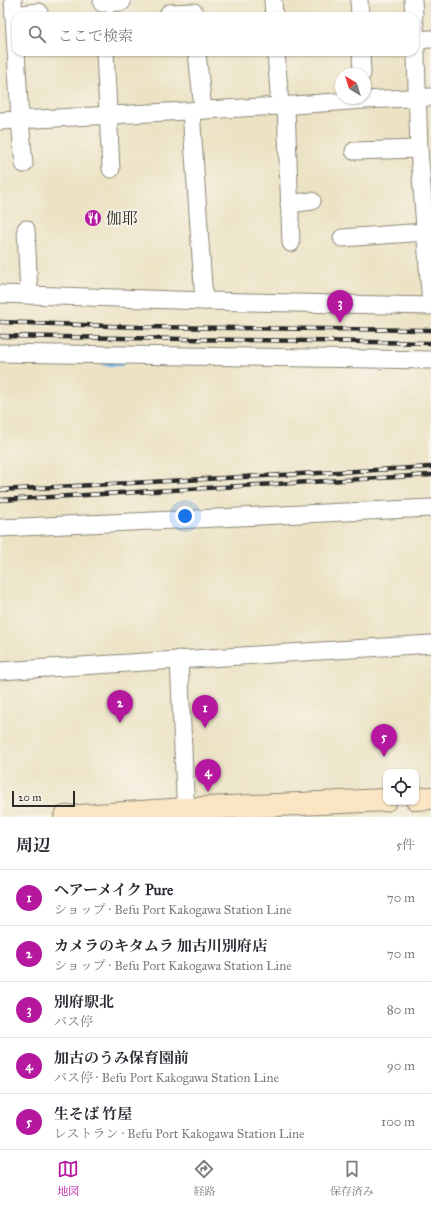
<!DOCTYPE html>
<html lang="ja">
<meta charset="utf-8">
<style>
:root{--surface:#fff;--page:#f2f2f3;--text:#2b2b33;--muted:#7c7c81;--line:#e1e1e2;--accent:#b5179e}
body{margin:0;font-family:"IM FELL Great Primer","Noto Serif JP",serif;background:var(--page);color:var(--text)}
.controls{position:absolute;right:12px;bottom:12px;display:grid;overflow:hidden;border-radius:8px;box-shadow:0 1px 3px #0004}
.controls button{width:36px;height:36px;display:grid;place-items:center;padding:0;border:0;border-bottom:1px solid var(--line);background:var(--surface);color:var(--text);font:20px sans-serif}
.compass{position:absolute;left:335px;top:68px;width:36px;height:36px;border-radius:50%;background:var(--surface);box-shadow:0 1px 3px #0004;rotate:322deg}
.scale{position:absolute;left:12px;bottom:10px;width:63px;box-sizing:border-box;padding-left:4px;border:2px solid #2b2b2b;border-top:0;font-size:11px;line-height:14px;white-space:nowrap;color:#2b2b2b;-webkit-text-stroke:3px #f7f3e8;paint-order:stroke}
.you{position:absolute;left:185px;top:516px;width:14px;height:14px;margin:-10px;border:3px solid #fff;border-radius:50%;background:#1a73e8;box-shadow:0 0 0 6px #1a73e833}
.badge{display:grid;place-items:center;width:26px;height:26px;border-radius:50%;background:var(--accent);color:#fff;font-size:13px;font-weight:700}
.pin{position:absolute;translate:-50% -33px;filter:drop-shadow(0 1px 2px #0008)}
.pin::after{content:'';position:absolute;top:21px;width:14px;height:12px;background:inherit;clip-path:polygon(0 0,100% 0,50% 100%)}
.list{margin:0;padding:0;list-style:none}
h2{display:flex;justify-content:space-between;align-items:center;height:52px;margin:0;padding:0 16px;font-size:17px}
h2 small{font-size:13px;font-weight:400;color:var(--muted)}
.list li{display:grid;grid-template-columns:26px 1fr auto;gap:12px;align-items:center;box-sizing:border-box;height:56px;padding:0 16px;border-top:1px solid var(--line)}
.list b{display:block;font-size:15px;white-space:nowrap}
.list p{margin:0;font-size:13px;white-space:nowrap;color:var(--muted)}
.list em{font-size:13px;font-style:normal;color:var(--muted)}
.icon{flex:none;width:22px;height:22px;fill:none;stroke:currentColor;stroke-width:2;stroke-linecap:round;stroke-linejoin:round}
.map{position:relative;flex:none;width:431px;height:817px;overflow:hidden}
.search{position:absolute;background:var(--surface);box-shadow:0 1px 3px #0004;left:12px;right:12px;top:12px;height:44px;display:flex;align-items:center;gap:10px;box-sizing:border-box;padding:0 14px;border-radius:12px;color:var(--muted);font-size:15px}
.sheet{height:332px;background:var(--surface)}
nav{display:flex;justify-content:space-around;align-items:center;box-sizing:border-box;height:56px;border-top:1px solid var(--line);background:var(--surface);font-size:11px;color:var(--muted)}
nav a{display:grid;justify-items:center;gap:2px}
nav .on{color:var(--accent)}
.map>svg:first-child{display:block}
</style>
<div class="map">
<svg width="431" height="817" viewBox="0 0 431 817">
<rect width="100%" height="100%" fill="#f7f3e8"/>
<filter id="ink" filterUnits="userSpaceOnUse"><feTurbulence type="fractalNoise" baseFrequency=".025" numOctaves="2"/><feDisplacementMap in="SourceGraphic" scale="8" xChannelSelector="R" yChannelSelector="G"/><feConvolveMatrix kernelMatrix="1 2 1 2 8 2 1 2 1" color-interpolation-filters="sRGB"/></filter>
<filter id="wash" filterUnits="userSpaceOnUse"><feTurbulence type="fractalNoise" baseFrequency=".012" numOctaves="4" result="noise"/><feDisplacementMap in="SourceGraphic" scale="16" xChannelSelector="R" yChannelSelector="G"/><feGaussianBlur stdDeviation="0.9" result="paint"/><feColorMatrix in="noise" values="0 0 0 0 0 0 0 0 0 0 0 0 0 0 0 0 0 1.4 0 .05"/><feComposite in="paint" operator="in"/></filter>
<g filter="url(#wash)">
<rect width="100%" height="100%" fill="#ece3c5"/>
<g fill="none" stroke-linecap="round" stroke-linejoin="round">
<path stroke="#6bb5e3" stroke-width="6" d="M105 363H121"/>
</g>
</g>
<g filter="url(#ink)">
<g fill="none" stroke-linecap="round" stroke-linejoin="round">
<g stroke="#8c8778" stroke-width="19">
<g id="minor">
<path d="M13 0 20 120 24 164"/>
<path d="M273 0 274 16"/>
<path d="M359 0 360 16"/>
<path d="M413 0 414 16"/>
<path d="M102 3 122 2"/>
<path d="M169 13 194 12"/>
<path d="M14 15 39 12"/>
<path d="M415 25 419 149 431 305"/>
<path d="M416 40 431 39"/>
<path d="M105 52 111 169"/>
<path d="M197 52 203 110"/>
<path d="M276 52 280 106"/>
<path d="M361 52 362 74"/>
<path d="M286 106 291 243"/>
<path d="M191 111 204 301"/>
<path d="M0 121 280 106 364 100 431 97"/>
<path d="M354 151 419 149"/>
<path d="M289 204 312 201"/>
<path d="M26 229 29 295"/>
<path d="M342 238 425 232"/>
<path d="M0 294 204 301 431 306"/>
<path d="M0 353 431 360"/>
<path d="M0 528 431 508"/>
<path d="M179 659 186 817"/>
<path d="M0 671 431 644"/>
</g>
</g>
<g stroke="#8c8778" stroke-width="24">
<g id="secondary">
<path d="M416 799 431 798"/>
<path d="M65 817 186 809 386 800"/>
</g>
</g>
<use href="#minor" stroke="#fff" stroke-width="17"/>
<use href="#secondary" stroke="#fbe6c4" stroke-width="22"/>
<g stroke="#2b2b2b" stroke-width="4.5">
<g id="rail">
<path d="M0 322 139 327 431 330"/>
<path d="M0 336 431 343"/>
<path d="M0 490 431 467"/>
<path d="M0 500 431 475"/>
</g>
</g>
<use href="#rail" stroke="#f7f3e8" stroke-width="3" stroke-dasharray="9" stroke-linecap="butt"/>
</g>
</g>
<defs>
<g id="restaurant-disc" transform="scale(0.9)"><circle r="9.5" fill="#b5179e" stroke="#f7f3e8"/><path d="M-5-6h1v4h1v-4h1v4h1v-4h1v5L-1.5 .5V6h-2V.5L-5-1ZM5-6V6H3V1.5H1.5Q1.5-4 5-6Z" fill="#fff"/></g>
</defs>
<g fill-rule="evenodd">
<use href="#restaurant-disc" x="93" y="218"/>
</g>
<g text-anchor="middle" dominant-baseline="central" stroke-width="4" stroke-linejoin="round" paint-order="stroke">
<g font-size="16" fill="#2b2b2b" stroke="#f7f3e8" text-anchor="start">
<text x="106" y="218">伽耶</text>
</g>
</g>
</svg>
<div class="controls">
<button><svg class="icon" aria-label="locate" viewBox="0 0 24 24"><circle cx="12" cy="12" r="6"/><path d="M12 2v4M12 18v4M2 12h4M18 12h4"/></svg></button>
</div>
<svg class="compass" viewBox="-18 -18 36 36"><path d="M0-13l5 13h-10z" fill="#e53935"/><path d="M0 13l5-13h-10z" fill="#7c7c81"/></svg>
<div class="scale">20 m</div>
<div class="you"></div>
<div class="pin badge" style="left:205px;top:728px">1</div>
<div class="pin badge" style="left:120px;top:723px">2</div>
<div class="pin badge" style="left:340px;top:323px">3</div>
<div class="pin badge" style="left:208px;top:792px">4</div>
<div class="pin badge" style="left:384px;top:757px">5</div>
<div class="search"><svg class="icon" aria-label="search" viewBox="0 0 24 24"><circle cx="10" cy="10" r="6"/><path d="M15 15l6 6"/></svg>ここで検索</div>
</div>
<section class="sheet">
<h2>周辺<small>5件</small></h2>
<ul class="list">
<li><span class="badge">1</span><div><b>ヘアーメイク Pure</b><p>ショップ · Befu Port Kakogawa Station Line</p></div><em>70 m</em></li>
<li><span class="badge">2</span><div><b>カメラのキタムラ 加古川別府店</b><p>ショップ · Befu Port Kakogawa Station Line</p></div><em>70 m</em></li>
<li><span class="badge">3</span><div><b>別府駅北</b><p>バス停</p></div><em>80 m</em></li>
<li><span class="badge">4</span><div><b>加古のうみ保育園前</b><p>バス停 · Befu Port Kakogawa Station Line</p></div><em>90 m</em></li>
<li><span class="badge">5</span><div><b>生そば 竹屋</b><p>レストラン · Befu Port Kakogawa Station Line</p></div><em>100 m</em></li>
</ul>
</section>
<nav>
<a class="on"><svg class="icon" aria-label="map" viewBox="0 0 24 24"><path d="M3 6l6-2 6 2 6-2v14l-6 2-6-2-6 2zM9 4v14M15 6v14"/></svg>地図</a>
<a><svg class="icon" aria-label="directions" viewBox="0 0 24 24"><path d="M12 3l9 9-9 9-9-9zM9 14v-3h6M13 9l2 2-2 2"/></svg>経路</a>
<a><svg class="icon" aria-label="saved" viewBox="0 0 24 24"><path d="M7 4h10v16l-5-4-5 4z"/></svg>保存済み</a>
</nav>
